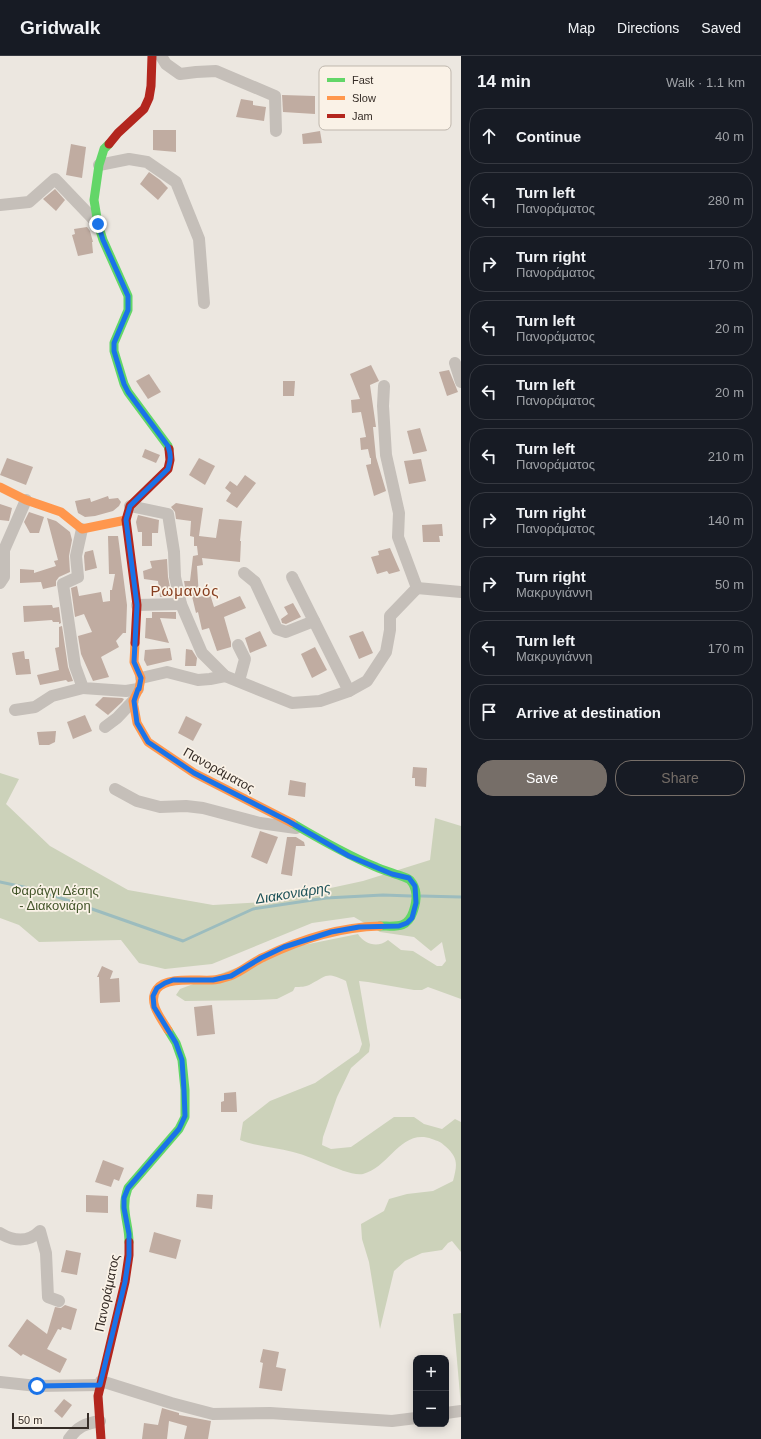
<!DOCTYPE html>
<meta charset="utf-8">
<style>
:root{--surface:#171b24;--page:#242831;--text:#f1f3f6;--muted:#9ea1a6;--line:#363941;--accent:#766e68}
body{margin:0;font-family:Arial,sans-serif;background:var(--page);color:var(--text)}
.controls{position:absolute;right:12px;bottom:12px;display:grid;overflow:hidden;border-radius:8px;box-shadow:0 2px 10px #0003}
.controls button{width:36px;height:36px;display:grid;place-items:center;padding:0;border:0;border-bottom:1px solid var(--line);background:var(--surface);color:var(--text);font:20px sans-serif}
.scale{position:absolute;left:12px;bottom:10px;width:77px;box-sizing:border-box;padding-left:4px;border:2px solid #362d27;border-top:0;font-size:11px;line-height:14px;white-space:nowrap;color:#362d27;-webkit-text-stroke:3px #faf2e7;paint-order:stroke}
.stop{position:absolute;width:12px;height:12px;margin:-9px;border:3px solid #1a73e8;border-radius:50%;background:#fff}
.stop.end{background:#1a73e8;border-color:#fff;box-shadow:0 1px 4px #0008}
.list{margin:0;padding:0;list-style:none}
h2{display:flex;justify-content:space-between;align-items:center;height:52px;margin:0;padding:0 16px;font-size:17px}
h2 small{font-size:13px;font-weight:400;color:var(--muted)}
.list li{display:grid;grid-template-columns:26px 1fr auto;gap:12px;align-items:center;box-sizing:border-box;height:56px;margin:0 8px 8px;padding:0 8px;border:1px solid var(--line);border-radius:16px}
.list b{display:block;font-size:15px;white-space:nowrap}
.list p{margin:0;font-size:13px;white-space:nowrap;color:var(--muted)}
.list em{font-size:13px;font-style:normal;color:var(--muted)}
.actions{display:flex;gap:8px;padding:12px 16px}
.actions a{flex:1;padding:9px 0;border:1px solid var(--accent);border-radius:16px;text-align:center;font-size:14px;color:var(--accent)}
.actions .main{background:var(--accent);color:#fff}
.icon{flex:none;width:22px;height:22px;fill:none;stroke:currentColor;stroke-width:2;stroke-linecap:round;stroke-linejoin:round}
.map{position:relative;flex:none;width:461px;height:1383px;overflow:hidden}
header{display:flex;align-items:center;gap:24px;box-sizing:border-box;height:56px;padding:0 20px;background:var(--surface);border-bottom:1px solid var(--line)}
header strong{font-size:19px}
nav{display:flex;gap:22px;margin-inline-start:auto;font-size:14px}
main{display:flex}
aside{flex:1;background:var(--surface)}
.map>svg:first-child{display:block}
</style>
<header>
<strong>Gridwalk</strong>
<nav><a>Map</a><a>Directions</a><a>Saved</a></nav>
</header>
<main>
<div class="map">
<svg width="461" height="1383" viewBox="0 0 461 1383">
<rect width="100%" height="100%" fill="#ece7e0"/>
<g fill="#ccd2ba">
<path d="M0 717 19 723 6 748 50 790 128 834 213 849 266 846 363 825 430 804 435 762 461 770V943L428 931 422 934H414L368 926 359 925 370 989 369 996 351 1012 337 1041 323 1081 322 1089 331 1093 351 1091 394 1061H414L424 1068 442 1073 455 1063 461 1066V1196L452 1185 448 1187 442 1194 422 1197 405 1205 394 1215 380 1273 369 1206 362 1183 361 1168 384 1155 389 1143 407 1138 433 1135 453 1125C457 1109 459 1102 445 1090 441 1086 438 1085 432 1083 401 1072 389 1112 363 1118 354 1120 336 1112 328 1109 316 1104 305 1099 293 1096 276 1091 258 1091 240 1084L243 1066 270 1045 315 1027 359 996 362 988 346 925C326 916 328 919 311 928 306 931 300 931 295 931L293 935 277 943 256 944 185 945 176 939 180 933 289 892 358 878C365 889 378 892 388 884L401 894 413 895 437 910H442L446 905 442 886 431 895 414 881 380 876 354 861 312 867 212 908 165 913 139 907 121 884 39 886 19 869 0 862Z"/>
<path d="M461 1257V1351L453 1258Z"/>
</g>
<g fill="none" stroke-linecap="round" stroke-linejoin="round">
<g stroke="#9cbcbe" stroke-width="3">
<path d="M0 826 38 834 183 885 253 853 326 842 383 839 411 840"/>
<path d="M421 840 461 841"/>
</g>
</g>
<g fill="#c0aca1">
<path d="M282 39 315 40V58L283 56Z"/>
<path d="M241 43 253 45V49L266 51 264 65 236 61Z"/>
<path d="M153 74H176V96L153 94Z"/>
<path d="M320 75 322 87 303 88 302 78Z"/>
<path d="M71 88 86 91 82 122 66 119Z"/>
<path d="M149 116 160 124 168 132 158 144 140 128Z"/>
<path d="M55 133 65 144 56 155 43 143Z"/>
<path d="M87 171 90 175 93 186H92L93 197 78 200 72 179 75 178 74 173Z"/>
<path d="M371 309 379 325 370 329 376 371H373L376 401 386 435 374 440 366 409 371 408V402H370L368 393 361 394 360 382 366 381 361 356 352 357 351 344 360 343 350 318Z"/>
<path d="M449 314 458 336 447 340 439 316Z"/>
<path d="M149 318 161 336 148 343 136 325Z"/>
<path d="M283 325H295L294 340H283Z"/>
<path d="M420 372 427 395 413 398 407 375Z"/>
<path d="M145 393 160 399 156 407 142 401Z"/>
<path d="M7 402 33 411 26 429 0 419Z"/>
<path d="M199 402 215 410 205 429 189 419Z"/>
<path d="M421 403 426 425 409 428 404 405Z"/>
<path d="M245 419 256 427 237 452 226 445 231 437 225 432 230 425 237 430Z"/>
<path d="M108 440 109 443 118 442 121 446 119 450 113 455 95 460 85 461 78 457 75 445 90 442 91 446Z"/>
<path d="M176 447 203 452 199 480 216 482 219 463 242 465 240 485H241L240 506 202 502 203 509 197 510 199 541 210 538 214 551 240 540 246 552 224 561 231 586V591L217 595 209 572 202 574 198 556 196 557 191 536 186 537 184 525H190L193 500 198 499 197 490H194V481L190 480 191 465 176 463 175 456 171 451Z"/>
<path d="M0 448 12 452 9 465 0 464Z"/>
<path d="M29 456 44 461 39 477H30L24 466Z"/>
<path d="M138 459 159 464 158 477H152V490H142V476H138L136 466Z"/>
<path d="M47 462 56 465 70 476 72 484 69 500 70 516 59 521 56 525V530L43 533 41 526 20 527V513L34 514V517L56 510 54 505 58 504Z"/>
<path d="M442 468 443 480H439L440 486H423L422 469Z"/>
<path d="M108 480H118L127 549 126 577H123L116 585 119 591 101 601 109 621 93 625 81 598 78 580 92 576 84 558 75 561 71 532 77 530 79 540 101 536 103 546 110 545V534H112L115 518H109Z"/>
<path d="M390 492 400 515 389 518 387 515 377 518 371 501 379 499 378 495Z"/>
<path d="M93 494 97 512 85 515 84 500 85 496Z"/>
<path d="M167 503 168 521 172 541H160L158 525 144 523 143 515 152 512 150 505Z"/>
<path d="M293 547 301 561 286 568 282 567 281 563 288 558 284 551Z"/>
<path d="M52 549 53 552 59 551 61 567 59 568V566H53L52 564 24 566 23 550Z"/>
<path d="M152 556H176V563L160 562 169 587 145 582 146 562H152Z"/>
<path d="M62 570 68 611 73 625 68 626 66 624 40 629 37 619 59 614 55 592 59 591V571Z"/>
<path d="M260 575 267 590 250 597 245 582Z"/>
<path d="M363 575 373 597 359 603 349 580Z"/>
<path d="M315 591 327 614 312 622 301 598Z"/>
<path d="M170 592 172 604 147 610 144 604 145 594Z"/>
<path d="M186 593 192 594 197 602 196 610H185Z"/>
<path d="M24 595 25 603H29L31 618 16 619 12 597Z"/>
<path d="M103 641 122 642 124 643 122 646 108 659 95 649Z"/>
<path d="M85 659 92 675 73 683 67 666Z"/>
<path d="M186 660 202 668 193 685 178 677Z"/>
<path d="M56 675 55 686 49 689H39L37 676Z"/>
<path d="M413 711 427 712 426 731 415 730V722H412Z"/>
<path d="M290 724 306 727 305 741 288 739Z"/>
<path d="M260 775 278 781 267 808 251 801Z"/>
<path d="M287 781H296L304 786 305 790H296L292 820 281 818Z"/>
<path d="M102 910 113 915 110 923 119 922 120 946 100 947 99 921H97Z"/>
<path d="M212 949 215 978 197 980 194 951Z"/>
<path d="M236 1036 237 1056H221V1046L224 1045V1037Z"/>
<path d="M103 1104 124 1112 119 1125 114 1123 111 1131 95 1126Z"/>
<path d="M197 1138 213 1139 212 1153 196 1151Z"/>
<path d="M86 1139 108 1140V1157L86 1156Z"/>
<path d="M154 1176 181 1184 176 1203 149 1196Z"/>
<path d="M66 1194 81 1197 77 1219 61 1216Z"/>
<path d="M65 1249 77 1253 71 1274 62 1271 61 1274 58 1273 47 1293 67 1303 60 1317 23 1298 21 1300 8 1290 27 1263 47 1278 55 1251 61 1252Z"/>
<path d="M263 1293 279 1296 276 1311 286 1313 282 1335 259 1332 263 1307 260 1306Z"/>
<path d="M64 1343 72 1349 62 1362 54 1355Z"/>
<path d="M162 1352 179 1357V1359L211 1365 208 1383H184L187 1370 169 1365 167 1383H142L144 1367 158 1369Z"/>
</g>
<g fill="none" stroke-linecap="round" stroke-linejoin="round">
<g stroke="#c5bfb9" stroke-width="12">
<path d="M161 0 166 8 180 18 196 16 216 15 275 40 276 75"/>
<path d="M99 109 129 103 147 106 176 126 199 183 204 247"/>
<path d="M0 149 29 146 55 123 98 168"/>
<path d="M455 307 461 326"/>
<path d="M384 330 383 350 386 399 399 457 398 481 417 532"/>
<path d="M130 450 168 458 174 496 175 521 181 548 202 597 225 620 292 647 320 645 349 635 367 625 386 596 390 574V560L417 532"/>
<path d="M82 473 76 500 78 521 63 528 75 610 83 632 126 635 138 633"/>
<path d="M244 517 255 526 277 573 286 576 314 565"/>
<path d="M292 521 349 635"/>
<path d="M0 527 4 521V494L26 444"/>
<path d="M417 532 461 536"/>
<path d="M137 549 181 548"/>
<path d="M238 589 245 603 239 625"/>
<path d="M141 622 167 616 198 624 210 623 225 620"/>
<path d="M15 654 35 651 52 640 83 632"/>
<path d="M105 671 117 662 133 645"/>
<path d="M115 733 137 745 160 751 186 750 203 752 260 767 296 772"/>
<path d="M0 1177C13 1185 28 1187 40 1175L46 1197 48 1241 59 1245"/>
<path d="M101 1325 171 1347 213 1358 270 1357 392 1365 416 1362"/>
<path d="M0 1326 37 1330 100 1329"/>
<path d="M446 1357 461 1355"/>
<path d="M69 1383C78 1370 85 1368 100 1365"/>
</g>
<g stroke="#63d668" stroke-width="9">
<path d="M109 88 104 93 99 109 94 144 98 168 103 184 128 240V254L114 287V295L124 328 128 336 168 390 169 393"/>
<path d="M292 767C319 783 347 799 376 811 382 814 409 822 410 824 418 833 417 845 413 856 407 873 396 870 380 870"/>
<path d="M129 1186C129 1166 120 1153 128 1132L179 1073 185 1061V1034L182 1004 176 987 168 974"/>
</g>
<g stroke="#ff974d" stroke-width="9">
<path d="M0 431 26 444 61 456 82 473 126 464"/>
<path d="M135 587 134 606 141 622 139 633 133 645 137 667 148 686 194 717 292 767"/>
<path d="M168 974C161 962 147 946 157 933 166 920 198 925 212 924 218 924 224 922 230 920 242 916 252 906 264 901 301 883 339 871 380 870"/>
</g>
<g stroke="#b3261e" stroke-width="9">
<path d="M109 88 118 77 144 53 149 42 151 30 152 0"/>
<path d="M135 587 137 549 126 464 130 450 168 413 170 404 169 393"/>
<path d="M101 1383 98 1340 125 1226 129 1199V1186"/>
</g>
</g>
<g fill="none" stroke-linecap="round" stroke-linejoin="round">
<path stroke="#1a73e8" stroke-width="5" d="M37 1330 100 1329 125 1226 129 1200V1178L124 1152V1142L128 1132 179 1073 185 1060 184 1034 182 1004 176 987 154 951 153 940 157 932 165 927 173 924H213L231 920 261 902 284 891 331 876 359 871 399 870 407 867 412 862 416 847 415 830 409 822 392 818 349 800 288 765 194 717 148 686 137 667 134 645 138 633H139L141 622 134 606 137 549 126 464 130 450 168 413C171 404 171 399 168 390L128 336 124 328 114 295V287L128 254V240L103 184 98 168"/>
</g>
<g text-anchor="middle" dominant-baseline="central" stroke-width="3.5" stroke-linejoin="round" paint-order="stroke">
<g font-size="13" fill="#362d27" stroke="#faf2e7">
<text transform="translate(219 714) rotate(29)">Πανοράματος</text>
<text transform="translate(107 1237) rotate(-78)">Πανοράματος</text>
</g>
<g font-size="13" fill="#43552a" stroke="#faf2e7">
<text x="55" y="834">Φαράγγι Δέσης<tspan x="55" dy="15">- Διακονιάρη</tspan></text>
</g>
<g font-size="14" font-style="italic" fill="#1c5158" stroke="#faf2e7">
<text transform="translate(293 837) rotate(-9)">Διακονιάρης</text>
</g>
<g font-size="15" letter-spacing="1" fill="#863e1f" stroke="#faf2e7">
<text x="185" y="534">Ρωμανός</text>
</g>
</g>
<rect x="319" y="10" width="132" height="64" rx="6" fill="#faf2e7" stroke="#bfb7ad" stroke-width="1"/>
<rect x="327" y="22" width="18" height="4" fill="#63d668"/>
<rect x="327" y="40" width="18" height="4" fill="#ff974d"/>
<rect x="327" y="58" width="18" height="4" fill="#b3261e"/>
<g font-size="11" fill="#362d27">
<text x="352" y="28">Fast</text>
<text x="352" y="46">Slow</text>
<text x="352" y="64">Jam</text>
</g>
</svg>
<div class="controls">
<button>+</button>
<button>−</button>
</div>
<div class="scale">50 m</div>
<div class="stop" style="left:37px;top:1330px"></div>
<div class="stop end" style="left:98px;top:168px"></div>
</div>
<aside>
<h2>14 min<small>Walk · 1.1 km</small></h2>
<ul class="list">
<li><svg class="icon" aria-label="ahead" viewBox="0 0 24 24"><path d="M12 20V5M6 11l6-6 6 6"/></svg><div><b>Continue</b></div><em>40 m</em></li>
<li><svg class="icon" aria-label="left" viewBox="0 0 24 24"><path d="M17 20v-9H6M10 6l-5 5 5 5"/></svg><div><b>Turn left</b><p>Πανοράματος</p></div><em>280 m</em></li>
<li><svg class="icon" aria-label="right" viewBox="0 0 24 24"><path d="M7 20v-9h11M14 6l5 5-5 5"/></svg><div><b>Turn right</b><p>Πανοράματος</p></div><em>170 m</em></li>
<li><svg class="icon" aria-label="left" viewBox="0 0 24 24"><path d="M17 20v-9H6M10 6l-5 5 5 5"/></svg><div><b>Turn left</b><p>Πανοράματος</p></div><em>20 m</em></li>
<li><svg class="icon" aria-label="left" viewBox="0 0 24 24"><path d="M17 20v-9H6M10 6l-5 5 5 5"/></svg><div><b>Turn left</b><p>Πανοράματος</p></div><em>20 m</em></li>
<li><svg class="icon" aria-label="left" viewBox="0 0 24 24"><path d="M17 20v-9H6M10 6l-5 5 5 5"/></svg><div><b>Turn left</b><p>Πανοράματος</p></div><em>210 m</em></li>
<li><svg class="icon" aria-label="right" viewBox="0 0 24 24"><path d="M7 20v-9h11M14 6l5 5-5 5"/></svg><div><b>Turn right</b><p>Πανοράματος</p></div><em>140 m</em></li>
<li><svg class="icon" aria-label="right" viewBox="0 0 24 24"><path d="M7 20v-9h11M14 6l5 5-5 5"/></svg><div><b>Turn right</b><p>Μακρυγιάννη</p></div><em>50 m</em></li>
<li><svg class="icon" aria-label="left" viewBox="0 0 24 24"><path d="M17 20v-9H6M10 6l-5 5 5 5"/></svg><div><b>Turn left</b><p>Μακρυγιάννη</p></div><em>170 m</em></li>
<li><svg class="icon" aria-label="arrive" viewBox="0 0 24 24"><path d="M6 21V4h12l-3 4 3 4H6"/></svg><div><b>Arrive at destination</b></div></li>
</ul>
<div class="actions"><a class="main">Save</a><a>Share</a></div>
</aside>
</main>
